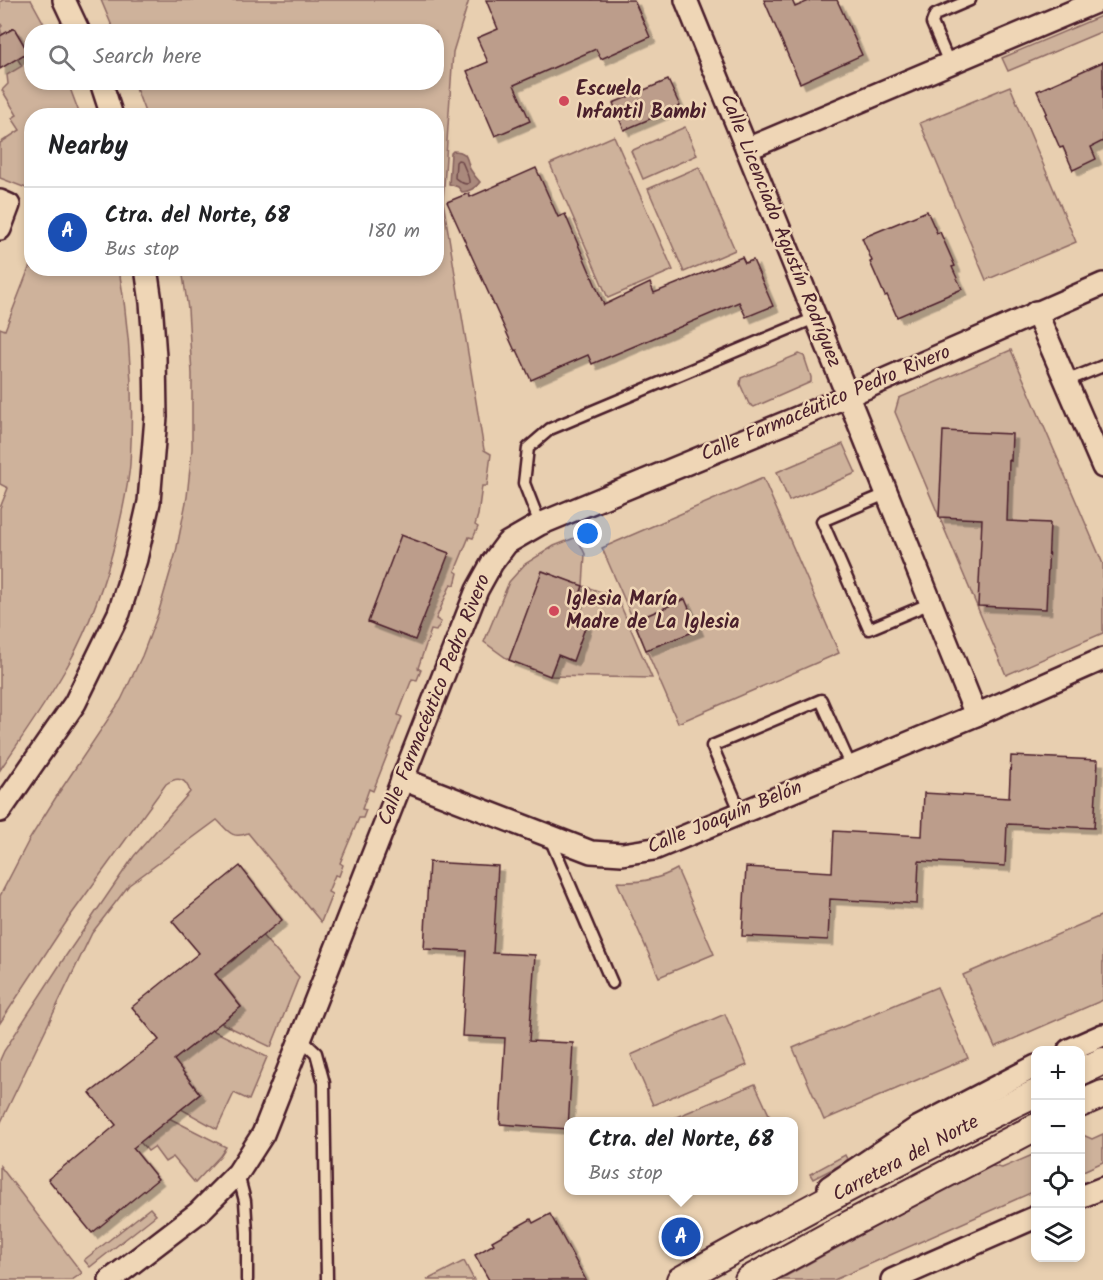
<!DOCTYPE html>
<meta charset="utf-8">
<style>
:root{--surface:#fff;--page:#f6f6f6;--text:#202124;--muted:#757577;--line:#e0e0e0;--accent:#d1495b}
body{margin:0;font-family:Kalam,sans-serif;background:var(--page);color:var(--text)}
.controls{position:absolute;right:18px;bottom:18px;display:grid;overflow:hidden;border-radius:12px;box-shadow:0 3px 9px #0003}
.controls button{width:54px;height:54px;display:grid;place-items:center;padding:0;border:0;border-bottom:2px solid var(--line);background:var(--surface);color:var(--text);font:30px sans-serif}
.you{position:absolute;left:588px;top:534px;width:21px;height:21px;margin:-15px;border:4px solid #fff;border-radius:50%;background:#1a73e8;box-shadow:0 0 0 9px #1a73e833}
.badge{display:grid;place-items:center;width:39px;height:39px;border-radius:50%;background:var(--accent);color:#fff;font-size:20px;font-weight:700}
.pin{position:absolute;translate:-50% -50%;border:3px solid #fff;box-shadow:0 2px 6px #0006}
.popup{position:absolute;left:564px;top:1117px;width:234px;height:78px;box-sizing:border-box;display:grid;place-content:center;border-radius:12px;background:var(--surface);filter:drop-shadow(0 2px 4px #0005);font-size:20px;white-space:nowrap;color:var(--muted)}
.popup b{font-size:22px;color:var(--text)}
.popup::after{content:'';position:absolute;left:50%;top:100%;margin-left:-12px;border:12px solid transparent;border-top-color:var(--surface)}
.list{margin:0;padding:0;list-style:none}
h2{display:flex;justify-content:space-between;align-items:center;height:78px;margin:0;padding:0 24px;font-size:26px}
h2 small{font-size:20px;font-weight:400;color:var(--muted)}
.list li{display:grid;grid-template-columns:39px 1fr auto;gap:18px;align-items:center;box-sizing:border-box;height:90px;padding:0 24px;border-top:2px solid var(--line)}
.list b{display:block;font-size:22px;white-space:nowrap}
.list p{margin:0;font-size:20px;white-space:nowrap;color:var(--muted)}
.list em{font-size:20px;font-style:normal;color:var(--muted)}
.icon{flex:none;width:33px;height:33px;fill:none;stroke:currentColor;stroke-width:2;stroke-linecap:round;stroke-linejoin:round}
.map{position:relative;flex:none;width:1103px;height:1280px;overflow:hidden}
.search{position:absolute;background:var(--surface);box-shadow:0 3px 9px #0003;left:24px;top:24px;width:420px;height:66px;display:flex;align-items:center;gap:15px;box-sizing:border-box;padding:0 21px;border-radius:24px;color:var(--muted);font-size:22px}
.panel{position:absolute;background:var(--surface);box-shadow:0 3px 9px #0003;left:24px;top:108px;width:420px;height:168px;border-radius:24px}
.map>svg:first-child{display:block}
</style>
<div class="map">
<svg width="1103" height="1280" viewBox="0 0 1103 1280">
<defs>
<filter id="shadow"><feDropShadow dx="5.5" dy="5.5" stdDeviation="0" flood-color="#0004"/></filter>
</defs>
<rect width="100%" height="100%" fill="#e8cfb0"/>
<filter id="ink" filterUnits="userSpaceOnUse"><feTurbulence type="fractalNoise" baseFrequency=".0167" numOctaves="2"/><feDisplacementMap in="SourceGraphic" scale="12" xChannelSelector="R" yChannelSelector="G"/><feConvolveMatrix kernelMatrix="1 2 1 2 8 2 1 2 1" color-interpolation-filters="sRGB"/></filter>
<g filter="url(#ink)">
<g fill="#ceb29b" stroke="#8c6863" stroke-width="1.5">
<path d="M3 0H31L48 31 32 32V82L68 83 80 115 32 116 31 190 0 178V143L20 130 12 118 17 115 2 90 8 84 7 75 22 66 17 58 28 52 14 28 2 35 0 28 2 26 0 23V2Z"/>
<path d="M101 0H469L453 52 443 201 484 450 491 454 487 486H482L478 515 475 525 478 527 473 538 469 537 455 571 458 573 455 585 451 584 436 619 441 622 436 631 431 630 418 668 421 670 417 680 412 679 398 715 402 717 373 791 369 789 362 809 366 810 363 818H359L340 863 343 865 339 876 335 875 328 892 332 894 321 922 248 833C231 840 228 830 217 820L129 885 92 933 0 1124V1060L4 1051 63 960 134 856 190 792C186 778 178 776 166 784L71 915 0 1023V896L29 840 58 794 121 700 142 656 158 614 176 552 187 497 192 449V374L188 309 182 269 436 268V116L146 115 134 83 436 82V32L114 31Z"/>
<path d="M1101 16 1103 21V31L1008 71 1002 58Z"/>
<path d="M1010 86 1076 242 986 280 920 123Z"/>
<path d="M685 127 697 155 643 179 631 151Z"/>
<path d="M614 136 673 270 608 298 550 164Z"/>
<path d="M699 167 735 250 684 272 648 189Z"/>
<path d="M31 263 32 268 119 269C130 333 134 399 130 464 128 488 122 512 117 535 106 579 91 623 69 663 49 700 23 735 0 770V508L8 488 0 484V328L5 330Z"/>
<path d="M1011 350 1103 564V633L1006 675 895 412 899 398Z"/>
<path d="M799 354 804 356 811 377V382L754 407 749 404 740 384 741 378Z"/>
<path d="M843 444 856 473 789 501 777 472Z"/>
<path d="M763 478 839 653 678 723 602 548Z"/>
<path d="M577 537 585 554 583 586 617 597 652 678 550 676 558 655 572 661 571 619 583 587 543 571 509 660 484 642 509 582 525 564 554 546Z"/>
<path d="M677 869 714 954 659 977 617 882C639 883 658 880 677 869Z"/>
<path d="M1103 915V1000L995 1047 963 975Z"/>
<path d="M259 932 299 977 271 1047 221 1023 241 1007 225 988 204 983 235 959Z"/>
<path d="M937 987 968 1058 824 1120 793 1048Z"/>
<path d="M725 1014 747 1065 653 1105 631 1055Z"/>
<path d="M206 1027 267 1057 249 1100 234 1093 217 1129 181 1109 200 1094 185 1074 162 1069Z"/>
<path d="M755 1084 772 1121H667Z"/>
<path d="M163 1115 226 1147 220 1156 195 1183 173 1157 165 1162 154 1147 148 1151 140 1142Z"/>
<path d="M1103 1134V1162L1081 1172V1136L1083 1135 1092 1139Z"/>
<path d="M1035 1154V1191L834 1280H779L987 1165 1002 1168Z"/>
<path d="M845 1155 848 1161 813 1179 810 1174Z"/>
<path d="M0 1166 82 1273 72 1280H0Z"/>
<path d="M150 1208 156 1215 90 1267 84 1260Z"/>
<path d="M464 1261 474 1280H427Z"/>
</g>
<path fill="#aa897b" stroke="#845f5b" stroke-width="1.5" d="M453 151C468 151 466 158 470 169 473 174 476 178 480 182 476 188 468 192 462 192L458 187 449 184 451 153Z"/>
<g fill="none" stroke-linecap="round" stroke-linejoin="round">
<path stroke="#70494b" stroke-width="1.5" d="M458 160 462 161C464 168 470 177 469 183 465 186 459 181 455 178L456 162Z"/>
</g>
<g fill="#bc9d8b" stroke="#4a1f2b" stroke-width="1.5" filter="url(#shadow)">
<path d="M486 0H634L650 37 601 59 596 49 514 85 530 121 495 136 467 71 488 62 477 38 498 29Z"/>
<path d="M764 0H792L795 7 811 0H837L862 55 800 83Z"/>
<path d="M14 28 28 52 0 69V36Z"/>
<path d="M1103 62V141L1091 147 1096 159 1073 170 1063 147 1060 148 1045 114 1047 113 1037 91Z"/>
<path d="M668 80 680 106 624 130 613 103Z"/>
<path d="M536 168 558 217 565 214 604 305 650 283 654 293 742 257 745 263 753 260 773 306 746 317 739 302 592 364 588 355 531 380 517 350 515 351 447 202 469 193 470 197Z"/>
<path d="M927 211 937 233 940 232 955 266 952 267 962 289 897 317 887 295 885 296 870 262 872 261 862 238Z"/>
<path d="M943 431 1012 434 1011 461 1009 460 1007 521 1050 523 1046 609 978 606 982 519 939 517Z"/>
<path d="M401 535 449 553 415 640 368 622Z"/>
<path d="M542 571 583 586 571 619 586 625 573 661 558 655 550 676 509 660Z"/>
<path d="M685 599 698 630 646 650 634 621Z"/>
<path d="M1011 756 1098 760 1094 828 1007 824 1005 866 919 861 917 904 830 899 828 940 742 936 746 867 832 872 834 831 922 836 924 793 1009 798Z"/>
<path d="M429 862 498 866 493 953 535 955 529 1041 573 1043 568 1129 500 1124 505 1038 462 1036 467 951 424 949Z"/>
<path d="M240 866 282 920 215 974 241 1007 174 1060 200 1094 133 1148 158 1179 92 1233 48 1179 68 1163 69 1164 116 1125 90 1093 159 1040 132 1007 199 953 172 921Z"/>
<path d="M550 1214 586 1280H489L475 1255 494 1244 492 1241 531 1219 533 1223Z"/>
</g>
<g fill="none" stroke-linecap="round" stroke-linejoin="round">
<g stroke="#4a1f2b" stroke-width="15">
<g id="service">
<path d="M949 63 932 23 935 15 970 0"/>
<path d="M1066 381 1103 366"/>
<path d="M886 494 822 521 869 629 931 603"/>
<path d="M540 524 524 483 528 448 550 429 815 318"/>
<path d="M741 813 712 746 821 700 851 767"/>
<path d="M549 836 612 983"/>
<path d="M300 1038 316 1053 324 1083 327 1280"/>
<path d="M238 1174 245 1201 247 1233V1280"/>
</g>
</g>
<g stroke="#4a1f2b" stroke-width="26">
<g id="minor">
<path d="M64 0 79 32"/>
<path d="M686 0 855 414 976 715"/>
<path d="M101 82 112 116"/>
<path d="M747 149 1100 0"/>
<path d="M0 201 9 205 0 229"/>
<path d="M1036 312 1103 467"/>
<path d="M402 779 591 852 622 854 654 849 976 715 1103 659"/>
<path d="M0 811 75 703 119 613 136 559 149 502 156 417 155 357 151 302 146 268"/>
<path d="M1069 1050 1103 1035"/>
<path d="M829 1187 917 1128 1036 1066"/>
<path d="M1080 1197 1103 1188"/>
<path d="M110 1280 199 1212 238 1173 263 1134 477 590 492 563 507 543 540 524 799 417 1103 284"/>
<path d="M892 1280 1036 1217"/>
</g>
</g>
<g stroke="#4a1f2b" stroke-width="30">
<g id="tertiary">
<path d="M1080 1072 1103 1061"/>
<path d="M1080 1104 1103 1094"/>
<path d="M680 1280C796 1215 915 1151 1036 1093"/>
<path d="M748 1280 850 1224 1036 1127"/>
</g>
</g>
<use href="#service" stroke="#efd6b6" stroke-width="10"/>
<use href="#minor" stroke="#efd6b6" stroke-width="21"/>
<use href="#tertiary" stroke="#efd6b6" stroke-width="26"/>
</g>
</g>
<g fill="#d1495b" stroke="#efd6b6" stroke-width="2">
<circle cx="564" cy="101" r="6"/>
<circle cx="554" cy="611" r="6"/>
</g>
<g text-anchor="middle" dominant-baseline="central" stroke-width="5" stroke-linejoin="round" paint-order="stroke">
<g font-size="20" font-weight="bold" fill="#4a1f2b" stroke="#efd6b6" text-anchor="start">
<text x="576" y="90">Escuela<tspan x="576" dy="23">Infantil Bambi</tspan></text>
<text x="566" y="600">Iglesia María<tspan x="566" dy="23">Madre de La Iglesia</tspan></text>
</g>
<g font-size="20" fill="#4a1f2b" stroke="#efd6b6">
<text transform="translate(780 231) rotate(68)">Calle Licenciado Agustín Rodríguez</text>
<text transform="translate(826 404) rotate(-23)">Calle Farmacéutico Pedro Rivero</text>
<text transform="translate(435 700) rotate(-68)">Calle Farmacéutico Pedro Rivero</text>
<text transform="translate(725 818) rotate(-22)">Calle Joaquín Belón</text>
<text transform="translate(906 1159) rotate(-28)">Carretera del Norte</text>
</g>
</g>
</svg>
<div class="controls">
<button>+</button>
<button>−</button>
<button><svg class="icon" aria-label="locate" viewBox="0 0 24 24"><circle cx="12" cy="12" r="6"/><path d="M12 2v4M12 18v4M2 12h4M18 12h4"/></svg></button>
<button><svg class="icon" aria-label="layers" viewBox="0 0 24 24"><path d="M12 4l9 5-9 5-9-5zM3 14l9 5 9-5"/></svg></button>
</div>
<div class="you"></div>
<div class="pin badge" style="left:681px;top:1237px;background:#1a4fb4">A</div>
<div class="popup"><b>Ctra. del Norte, 68</b>Bus stop</div>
<div class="search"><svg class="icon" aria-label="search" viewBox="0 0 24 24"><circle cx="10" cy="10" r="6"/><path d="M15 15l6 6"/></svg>Search here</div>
<section class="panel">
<h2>Nearby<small></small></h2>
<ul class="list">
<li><span class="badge" style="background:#1a4fb4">A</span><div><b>Ctra. del Norte, 68</b><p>Bus stop</p></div><em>180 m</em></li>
</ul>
</section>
</div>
